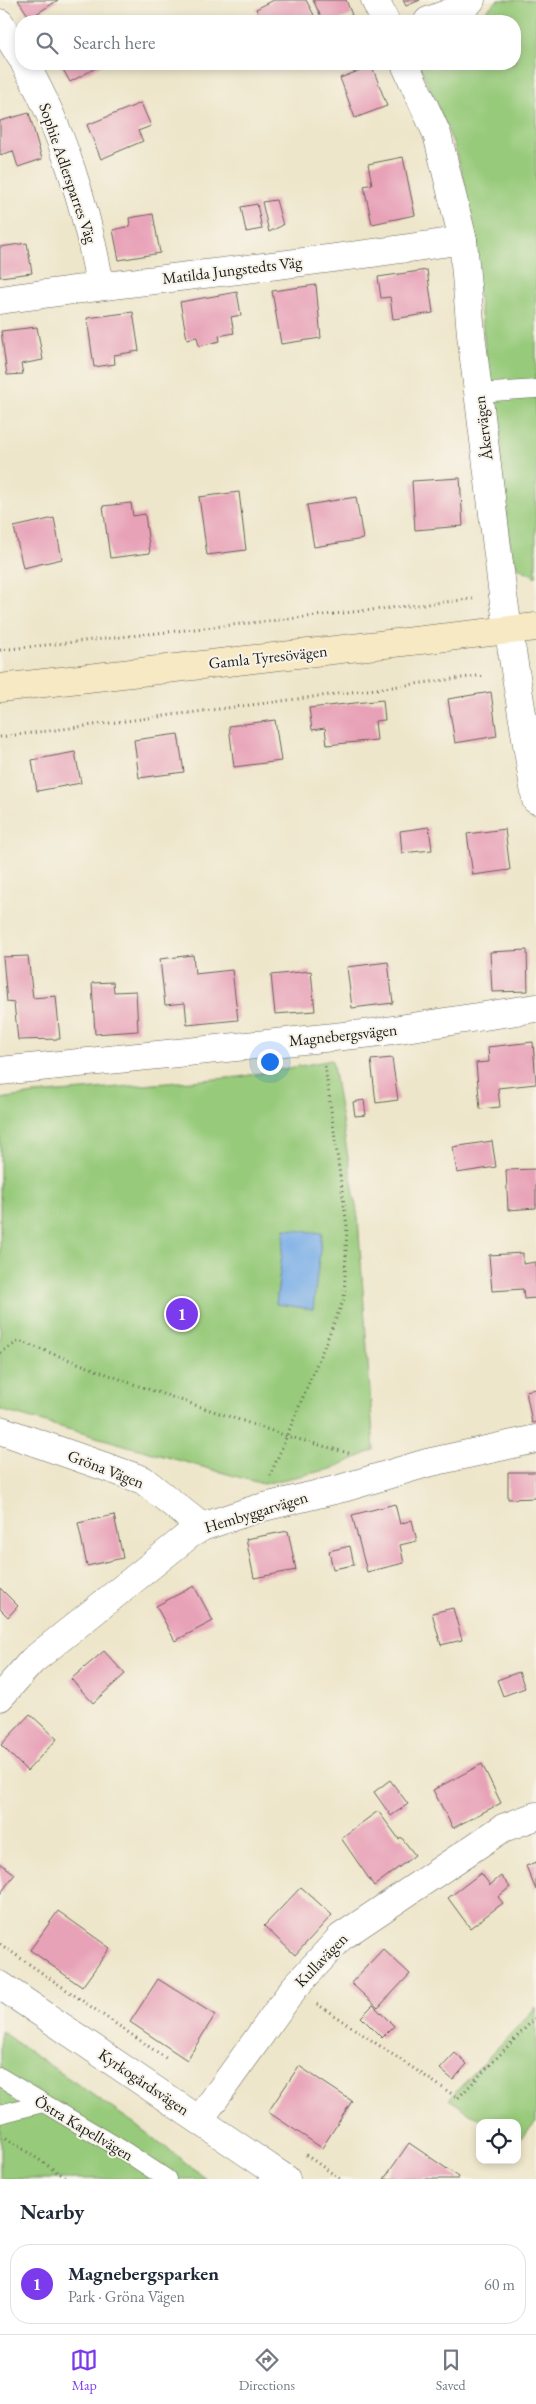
<!DOCTYPE html>
<meta charset="utf-8">
<style>
:root{--surface:#fff;--page:#f2f2f3;--text:#1f2937;--muted:#747a83;--line:#e0e1e3;--accent:#7c3aed}
body{margin:0;font-family:"EB Garamond",serif;background:var(--page);color:var(--text)}
.controls{position:absolute;right:15px;bottom:15px;display:grid;overflow:hidden;border-radius:10px;box-shadow:0 2px 8px #0003}
.controls button{width:45px;height:45px;display:grid;place-items:center;padding:0;border:0;border-bottom:1px solid var(--line);background:var(--surface);color:var(--text);font:25px sans-serif}
.you{position:absolute;left:269px;top:1061px;width:18px;height:18px;margin:-12px;border:4px solid #fff;border-radius:50%;background:#1a73e8;box-shadow:0 0 0 8px #1a73e833}
.badge{display:grid;place-items:center;width:32px;height:32px;border-radius:50%;background:var(--accent);color:#fff;font-size:16px;font-weight:700}
.pin{position:absolute;translate:-50% -50%;border:2px solid #fff;box-shadow:0 1px 5px #0006}
.list{margin:0;padding:0;list-style:none}
h2{display:flex;justify-content:space-between;align-items:center;height:65px;margin:0;padding:0 20px;font-size:21px}
h2 small{font-size:16px;font-weight:400;color:var(--muted)}
.list li{display:grid;grid-template-columns:32px 1fr auto;gap:15px;align-items:center;box-sizing:border-box;height:80px;margin:0 10px 10px;padding:0 10px;border:1px solid var(--line);border-radius:20px}
.list b{display:block;font-size:19px;white-space:nowrap}
.list p{margin:0;font-size:16px;white-space:nowrap;color:var(--muted)}
.list em{font-size:16px;font-style:normal;color:var(--muted)}
.icon{flex:none;width:28px;height:28px;fill:none;stroke:currentColor;stroke-width:2;stroke-linecap:round;stroke-linejoin:round}
.map{position:relative;flex:none;width:536px;height:2179px;overflow:hidden}
.search{position:absolute;background:var(--surface);box-shadow:0 2px 8px #0003;left:15px;right:15px;top:15px;height:55px;display:flex;align-items:center;gap:12px;box-sizing:border-box;padding:0 18px;border-radius:20px;color:var(--muted);font-size:19px}
.sheet{height:155px;background:var(--surface)}
nav{display:flex;justify-content:space-around;align-items:center;box-sizing:border-box;height:70px;border-top:1px solid var(--line);background:var(--surface);font-size:14px;color:var(--muted)}
nav a{display:grid;justify-items:center;gap:2px}
nav .on{color:var(--accent)}
.map>svg:first-child{display:block}
</style>
<div class="map">
<svg width="536" height="2179" viewBox="0 0 536 2179">
<rect width="100%" height="100%" fill="#f7f3e8"/>
<filter id="ink" filterUnits="userSpaceOnUse"><feTurbulence type="fractalNoise" baseFrequency=".02" numOctaves="2"/><feDisplacementMap in="SourceGraphic" scale="10" xChannelSelector="R" yChannelSelector="G"/><feConvolveMatrix kernelMatrix="1 2 1 2 8 2 1 2 1" color-interpolation-filters="sRGB"/></filter>
<filter id="wash" filterUnits="userSpaceOnUse"><feTurbulence type="fractalNoise" baseFrequency=".0096" numOctaves="4" result="noise"/><feDisplacementMap in="SourceGraphic" scale="20" xChannelSelector="R" yChannelSelector="G"/><feGaussianBlur stdDeviation="1.12" result="paint"/><feColorMatrix in="noise" values="0 0 0 0 0 0 0 0 0 0 0 0 0 0 0 0 0 1.4 0 .05"/><feComposite in="paint" operator="in"/></filter>
<g filter="url(#wash)">
<rect width="100%" height="100%" fill="#eee6ca"/>
<g fill="#97ca7a" stroke="#5a734b">
<path d="M498 0H536V577L517 567 510 547 465 185 454 145 419 64H515V21H464L480 16Z"/>
<path d="M332 1060 358 1218 374 1450 331 1469 263 1484 0 1410V1099L35 1094 239 1077Z"/>
<path d="M536 2007V2122L517 2142V2123H485L449 2099Z"/>
<path d="M0 2031 135 2124 207 2179H0Z"/>
</g>
<path fill="#7aaee7" stroke="#4b6582" d="M285 1229 322 1233 313 1309 276 1304Z"/>
<g id="blocks">
<g fill="#e8a2b8">
<path d="M18 0H58L30 18Z"/>
<path d="M274 0H306L314 15 301 21H262L256 9Z"/>
<path d="M313 0H346L352 15 337 21H323Z"/>
<path d="M403 0H420L406 6Z"/>
<path d="M60 64H103L70 82Z"/>
<path d="M372 66 387 106 355 118 340 78Z"/>
<path d="M141 103 151 126 138 131 143 141 101 159 87 125Z"/>
<path d="M29 113 42 159 18 167 13 151 0 155V121Z"/>
<path d="M403 157 415 215 372 224 364 186 372 184 368 164Z"/>
<path d="M276 200 283 225 269 232 262 202Z"/>
<path d="M257 204 262 229 246 232 241 207Z"/>
<path d="M153 214 160 253 119 260 113 230 130 226 129 218Z"/>
<path d="M27 243 32 273 0 277V247Z"/>
<path d="M427 270 433 313 393 319 390 297 381 298 378 277Z"/>
<path d="M316 285 321 338 281 344 272 291Z"/>
<path d="M237 292 241 315 231 317 234 333 219 336 220 341 199 346 197 337 187 339 180 302Z"/>
<path d="M133 312 139 351 114 355 115 364 94 367 87 318Z"/>
<path d="M37 327 43 360 21 364 23 374 7 375 1 331Z"/>
<path d="M460 478 463 526 415 530 412 481Z"/>
<path d="M239 492 246 550 207 555 199 497Z"/>
<path d="M356 497 363 539 314 547 307 505Z"/>
<path d="M131 503 133 516 145 514 150 553 110 558 103 506Z"/>
<path d="M54 518 62 559 23 568 14 527Z"/>
<path d="M491 692 497 736 455 743 448 699Z"/>
<path d="M383 700 385 720 375 721 377 740 327 745 325 728 312 730 309 708Z"/>
<path d="M275 720 281 761 234 767 229 726Z"/>
<path d="M178 734 184 772 139 778 134 740Z"/>
<path d="M75 752 81 783 37 791 32 760Z"/>
<path d="M429 827 432 850 402 853 400 831Z"/>
<path d="M505 829 510 870 473 875 467 834Z"/>
<path d="M527 950 528 991 492 992 490 952Z"/>
<path d="M193 955 195 974 232 970 238 1020 187 1025 185 1003 165 1005 160 959Z"/>
<path d="M28 956 33 998 56 996 60 1039 18 1040 14 1003 7 1002 3 957Z"/>
<path d="M388 962 393 1003 352 1008 347 967Z"/>
<path d="M311 971 315 1011 275 1014 271 975Z"/>
<path d="M113 982 114 992 136 991 138 1031 95 1034 92 983Z"/>
<path d="M533 1042 536 1084 498 1088 500 1107 480 1109 476 1063 489 1062 488 1047Z"/>
<path d="M392 1058 398 1100 376 1103 371 1060Z"/>
<path d="M364 1100 366 1115 355 1116 353 1102Z"/>
<path d="M492 1141 496 1167 457 1173 453 1147Z"/>
<path d="M536 1169V1208L508 1210 506 1170Z"/>
<path d="M523 1253V1264L536 1262V1298L524 1299 523 1289 492 1291 489 1255Z"/>
<path d="M536 1389V1422L532 1423 526 1391Z"/>
<path d="M508 1472H536V1498L508 1499Z"/>
<path d="M395 1504 400 1524 412 1520 417 1541 400 1545 404 1563 367 1572 352 1515Z"/>
<path d="M114 1515 123 1558 87 1566 78 1523Z"/>
<path d="M288 1531 296 1570 254 1578 246 1539Z"/>
<path d="M350 1546 354 1565 333 1569 329 1551Z"/>
<path d="M194 1586 213 1621 175 1641 156 1606Z"/>
<path d="M0 1588 18 1606 8 1617 0 1609Z"/>
<path d="M453 1608 462 1640 441 1645 432 1613Z"/>
<path d="M104 1651 125 1674 93 1703 71 1679Z"/>
<path d="M519 1672 525 1688 503 1696 497 1680Z"/>
<path d="M30 1714 57 1739 27 1771 1 1745Z"/>
<path d="M482 1764 501 1803 453 1828 433 1790Z"/>
<path d="M390 1780 408 1804 391 1816 374 1792Z"/>
<path d="M378 1811 399 1839 401 1837 415 1855 374 1886 341 1838Z"/>
<path d="M536 1862V1890L526 1866Z"/>
<path d="M0 1863 15 1874 0 1894Z"/>
<path d="M481 1873 490 1885 501 1876 510 1887 498 1897 503 1903 470 1928 448 1898Z"/>
<path d="M301 1887 332 1915 295 1955 264 1926Z"/>
<path d="M58 1911 110 1948 82 1987 30 1950Z"/>
<path d="M383 1949 410 1974 378 2008 351 1983Z"/>
<path d="M158 1979 215 2015 187 2060 130 2022Z"/>
<path d="M373 2005 394 2026 382 2038 361 2017Z"/>
<path d="M455 2053 467 2064 453 2080 440 2069Z"/>
<path d="M299 2066 352 2101 322 2148 268 2112Z"/>
<path d="M409 2143 459 2177 458 2179H384Z"/>
</g>
</g>
</g>
<g filter="url(#ink)">
<use href="#blocks" fill-opacity="0" stroke="#666359" stroke-width="1"/>
<g fill="none" stroke-linecap="round" stroke-linejoin="round">
<g stroke="#666359" stroke-width="19">
<g id="lane">
<path d="M478 393 536 389"/>
<path d="M0 2077 126 2152 167 2179"/>
<path d="M0 2114 43 2103"/>
</g>
</g>
<g stroke="#666359" stroke-width="29">
<g id="street">
<path d="M375 0 385 21"/>
<path d="M428 21 462 8 471 0"/>
<path d="M0 23 21 57"/>
<path d="M25 64C62 129 88 212 100 286"/>
<path d="M405 64 437 134 463 240 471 334 503 596 536 800"/>
<path d="M0 300C154 278 310 264 463 240"/>
<path d="M0 1071 373 1033 536 1008"/>
<path d="M0 1430 143 1480 202 1527"/>
<path d="M0 1697 32 1661 189 1535 202 1527 256 1509 343 1488 427 1463 536 1439"/>
<path d="M0 1985 286 2179"/>
<path d="M200 2119 294 1988 341 1937 503 1828 536 1816"/>
</g>
</g>
<g stroke="#666359" stroke-width="29">
<path id="secondary" d="M0 688 536 627"/>
</g>
<g stroke="#666359" stroke-width="3" stroke-dasharray="1 4" stroke-linecap="butt">
<path d="M0 650 473 599"/>
<path d="M0 737 485 675"/>
<path d="M0 1353 19 1341 136 1385 287 1436 352 1454"/>
<path d="M270 1476 344 1299 347 1226 325 1066"/>
<path d="M0 1944 167 2059"/>
<path d="M317 2004 458 2098 536 2017"/>
<path d="M6 2138 68 2179"/>
<path d="M306 2155 340 2179"/>
</g>
<use href="#lane" stroke="#fff" stroke-width="18"/>
<use href="#street" stroke="#fff" stroke-width="28"/>
<use href="#secondary" stroke="#f7e9c3" stroke-width="28"/>
</g>
</g>
<g text-anchor="middle" dominant-baseline="central" stroke-width="4" stroke-linejoin="round" paint-order="stroke">
<g font-size="16" fill="#1c1c1c" stroke="#f7f3e8">
<text transform="translate(68 173) rotate(71)">Sophie Adlersparres Väg</text>
<text transform="translate(232 270) rotate(-7)">Matilda Jungstedts Väg</text>
<text transform="translate(483 428) rotate(-97)">Åkervägen</text>
<text transform="translate(268 657) rotate(-6)">Gamla Tyresövägen</text>
<text transform="translate(343 1035) rotate(-6)">Magnebergsvägen</text>
<text transform="translate(106 1469) rotate(21)">Gröna Vägen</text>
<text transform="translate(256 1512) rotate(-17)">Hembyggarvägen</text>
<text transform="translate(321 1960) rotate(-46)">Kullavägen</text>
<text transform="translate(144 2082) rotate(34)">Kyrkogårdsvägen</text>
<text transform="translate(84 2128) rotate(31)">Östra Kapellvägen</text>
</g>
</g>
</svg>
<div class="controls">
<button><svg class="icon" aria-label="locate" viewBox="0 0 24 24"><circle cx="12" cy="12" r="6"/><path d="M12 2v4M12 18v4M2 12h4M18 12h4"/></svg></button>
</div>
<div class="you"></div>
<div class="pin badge" style="left:182px;top:1314px">1</div>
<div class="search"><svg class="icon" aria-label="search" viewBox="0 0 24 24"><circle cx="10" cy="10" r="6"/><path d="M15 15l6 6"/></svg>Search here</div>
</div>
<section class="sheet">
<h2>Nearby<small></small></h2>
<ul class="list">
<li><span class="badge">1</span><div><b>Magnebergsparken</b><p>Park · Gröna Vägen</p></div><em>60 m</em></li>
</ul>
</section>
<nav>
<a class="on"><svg class="icon" aria-label="map" viewBox="0 0 24 24"><path d="M3 6l6-2 6 2 6-2v14l-6 2-6-2-6 2zM9 4v14M15 6v14"/></svg>Map</a>
<a><svg class="icon" aria-label="directions" viewBox="0 0 24 24"><path d="M12 3l9 9-9 9-9-9zM9 14v-3h6M13 9l2 2-2 2"/></svg>Directions</a>
<a><svg class="icon" aria-label="saved" viewBox="0 0 24 24"><path d="M7 4h10v16l-5-4-5 4z"/></svg>Saved</a>
</nav>
